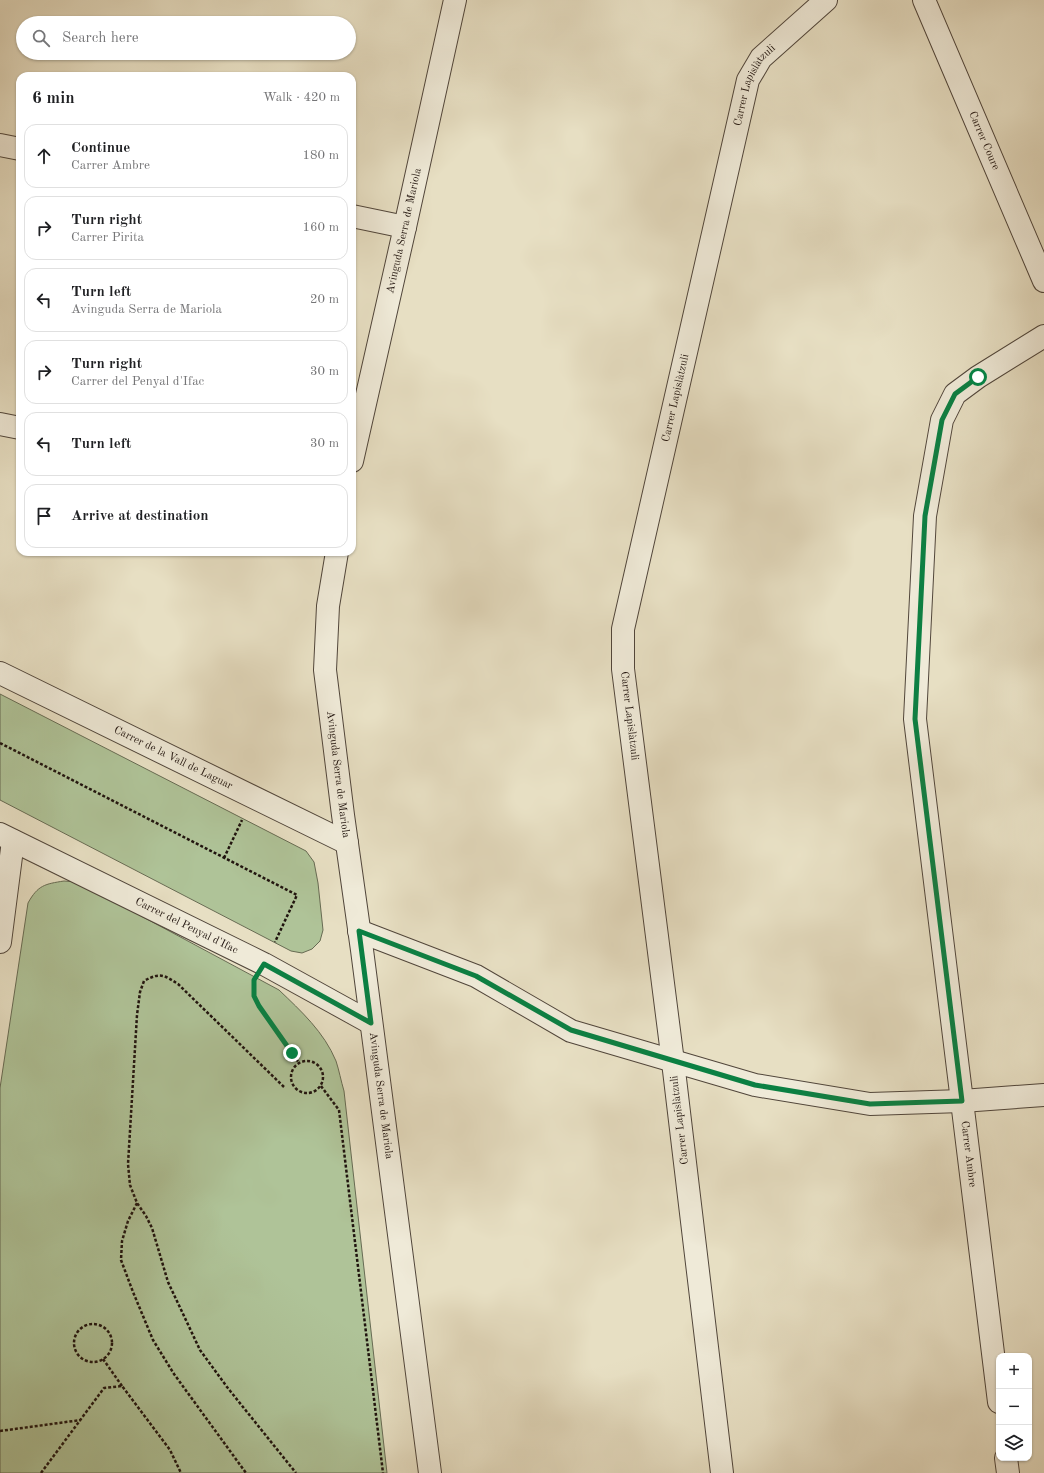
<!DOCTYPE html>
<meta charset="utf-8">
<style>
:root{--surface:#fff;--page:#f6f6f6;--text:#202124;--muted:#757577;--line:#e0e0e0}
body{margin:0;font-family:"Old Standard TT",serif;background:var(--page);color:var(--text)}
.controls{position:absolute;right:12px;bottom:12px;display:grid;overflow:hidden;border-radius:8px;box-shadow:0 1px 3px #0004}
.controls button{width:36px;height:36px;display:grid;place-items:center;padding:0;border:0;border-bottom:1px solid var(--line);background:var(--surface);color:var(--text);font:20px sans-serif}
.stop{position:absolute;width:12px;height:12px;margin:-9px;border:3px solid #0b8043;border-radius:50%;background:#fff}
.stop.end{background:#0b8043;border-color:#fff;box-shadow:0 1px 4px #0008}
.list{margin:0;padding:0;list-style:none}
h2{display:flex;justify-content:space-between;align-items:center;height:52px;margin:0;padding:0 16px;font-size:17px}
h2 small{font-size:13px;font-weight:400;color:var(--muted)}
.list li{display:grid;grid-template-columns:26px 1fr auto;gap:12px;align-items:center;box-sizing:border-box;height:64px;margin:0 8px 8px;padding:0 8px;border:1px solid var(--line);border-radius:12px}
.list b{display:block;font-size:15px;white-space:nowrap}
.list p{margin:0;font-size:13px;white-space:nowrap;color:var(--muted)}
.list em{font-size:13px;font-style:normal;color:var(--muted)}
.icon{flex:none;width:22px;height:22px;fill:none;stroke:currentColor;stroke-width:2;stroke-linecap:round;stroke-linejoin:round}
.map{position:relative;flex:none;width:1044px;height:1473px;overflow:hidden}
.search{position:absolute;background:var(--surface);box-shadow:0 1px 3px #0004;left:16px;top:16px;width:340px;height:44px;display:flex;align-items:center;gap:10px;box-sizing:border-box;padding:0 14px;border-radius:22px;color:var(--muted);font-size:15px}
.panel{position:absolute;background:var(--surface);box-shadow:0 1px 3px #0004;left:16px;top:72px;width:340px;height:484px;border-radius:12px}
.map>svg:first-child{display:block}
</style>
<div class="map">
<svg width="1044" height="1473" viewBox="0 0 1044 1473">
<rect width="100%" height="100%" fill="#e7dfc3"/>
<filter id="stains"><feTurbulence type="fractalNoise" baseFrequency=".005" numOctaves="4"/><feColorMatrix values="0 0 0 0 .2 0 0 0 0 .09 0 0 0 0 .02 0 0 0 .5 -.17"/></filter>
<radialGradient id="worn" r=".72"><stop offset=".6" stop-color="#630" stop-opacity="0"/><stop offset="1" stop-color="#630" stop-opacity=".3"/></radialGradient>
<g fill="#afc398" stroke="#676b53">
<path d="M0 694 306 851 314 862 318 883 323 930 320 941 312 949 302 953 291 951 0 800Z"/>
<path d="M64 881 78 882 279 990C301 1011 324 1032 336 1061 339 1070 341 1081 344 1091L387 1473H0V1088L28 903C38 885 45 884 64 881Z"/>
</g>
<g fill="none" stroke-linecap="round" stroke-linejoin="round">
<g stroke="#51463b" stroke-width="24">
<g id="minor">
<path id="s1" d="M924 0 1044 281"/>
<path d="M0 145 20 149"/>
<path d="M352 216 405 227"/>
<path d="M0 424 20 428"/>
<path id="s2" d="M352 461 405 227 455 0"/>
<path id="s3" d="M337 552 328 606 325 670 343 815 362 950 430 1473"/>
<path id="s4" d="M0 673 347 843"/>
<path id="s5" d="M0 834 264 964 371 1023"/>
<path d="M359 931 476 976 571 1031 755 1085 870 1104 962 1101 1044 1095"/>
<path d="M0 942 13 841"/>
<path d="M999 1402 915 719 925 516 942 420 955 394 978 377 1044 336"/>
<path d="M1006 1458 1008 1473"/>
<path id="s6" d="M722 1473 673 1062 623 669V629L748 80 761 58 826 0"/>
</g>
</g>
<g stroke="#1f130e" stroke-width="2.5" stroke-dasharray="3 2" stroke-linecap="butt">
<path d="M0 743 297 895 275 942"/>
<path d="M224 858 242 820"/>
<path d="M254 987V996L259 1006 299 1063"/>
<circle cx="307" cy="1077" r="16"/>
<path d="M321 1086 339 1110 383 1473"/>
<path d="M284 1087 178 984C164 975 160 972 144 981L140 992 137 1015 128 1164 130 1185 137 1203 146 1216 152 1228 168 1282 200 1350 227 1387 296 1473"/>
<path d="M137 1203 128 1221 122 1241 121 1260 133 1292 153 1340 174 1374 246 1473"/>
<circle cx="93" cy="1343" r="19"/>
<path d="M103 1359 122 1386"/>
<path d="M0 1431 81 1420"/>
<path d="M41 1473 104 1388 122 1386 170 1450 181 1473"/>
</g>
<use href="#minor" stroke="#efead8" stroke-width="22"/>
</g>
<g fill="none" stroke-linecap="round" stroke-linejoin="round">
<path stroke="#0b8043" stroke-width="5" d="M292 1053 259 1006 254 996V980L264 964 371 1023 359 931 476 976 571 1030 755 1085 870 1104 962 1101 915 719 925 516 942 420 955 394 978 377"/>
</g>
<g text-anchor="middle" dominant-baseline="central" stroke-width="3" stroke-linejoin="round" paint-order="stroke">
<g font-size="11" fill="#1f130e" stroke="#efead8">
<text stroke="none"><textPath href="#s6" startOffset="1411">Carrer Lapislàtzuli</textPath></text>
<text stroke="none"><textPath href="#s1" startOffset="153">Carrer Coure</textPath></text>
<text stroke="none"><textPath href="#s2" startOffset="236">Avinguda Serra de Mariola</textPath></text>
<text stroke="none"><textPath href="#s6" startOffset="1087">Carrer Lapislàtzuli</textPath></text>
<text transform="translate(629 716) rotate(83)">Carrer Lapislàtzuli</text>
<text stroke="none"><textPath href="#s4" startOffset="193">Carrer de la Vall de Laguar</textPath></text>
<text stroke="none"><textPath href="#s3" startOffset="224">Avinguda Serra de Mariola</textPath></text>
<text stroke="none"><textPath href="#s5" startOffset="208">Carrer del Penyal d'Ifac</textPath></text>
<text stroke="none"><textPath href="#s3" startOffset="548">Avinguda Serra de Mariola</textPath></text>
<text transform="translate(680 1120) rotate(-97)">Carrer Lapislàtzuli</text>
<text transform="translate(968 1154) rotate(83)">Carrer Ambre</text>
</g>
</g>
<rect width="100%" height="100%" filter="url(#stains)"/>
<rect width="100%" height="100%" fill="url(#worn)"/>
</svg>
<div class="controls">
<button>+</button>
<button>−</button>
<button><svg class="icon" aria-label="layers" viewBox="0 0 24 24"><path d="M12 4l9 5-9 5-9-5zM3 14l9 5 9-5"/></svg></button>
</div>
<div class="stop" style="left:978px;top:377px"></div>
<div class="stop end" style="left:292px;top:1053px"></div>
<div class="search"><svg class="icon" aria-label="search" viewBox="0 0 24 24"><circle cx="10" cy="10" r="6"/><path d="M15 15l6 6"/></svg>Search here</div>
<section class="panel">
<h2>6 min<small>Walk · 420 m</small></h2>
<ul class="list">
<li><svg class="icon" aria-label="ahead" viewBox="0 0 24 24"><path d="M12 20V5M6 11l6-6 6 6"/></svg><div><b>Continue</b><p>Carrer Ambre</p></div><em>180 m</em></li>
<li><svg class="icon" aria-label="right" viewBox="0 0 24 24"><path d="M7 20v-9h11M14 6l5 5-5 5"/></svg><div><b>Turn right</b><p>Carrer Pirita</p></div><em>160 m</em></li>
<li><svg class="icon" aria-label="left" viewBox="0 0 24 24"><path d="M17 20v-9H6M10 6l-5 5 5 5"/></svg><div><b>Turn left</b><p>Avinguda Serra de Mariola</p></div><em>20 m</em></li>
<li><svg class="icon" aria-label="right" viewBox="0 0 24 24"><path d="M7 20v-9h11M14 6l5 5-5 5"/></svg><div><b>Turn right</b><p>Carrer del Penyal d'Ifac</p></div><em>30 m</em></li>
<li><svg class="icon" aria-label="left" viewBox="0 0 24 24"><path d="M17 20v-9H6M10 6l-5 5 5 5"/></svg><div><b>Turn left</b></div><em>30 m</em></li>
<li><svg class="icon" aria-label="arrive" viewBox="0 0 24 24"><path d="M6 21V4h12l-3 4 3 4H6"/></svg><div><b>Arrive at destination</b></div></li>
</ul>
</section>
</div>
